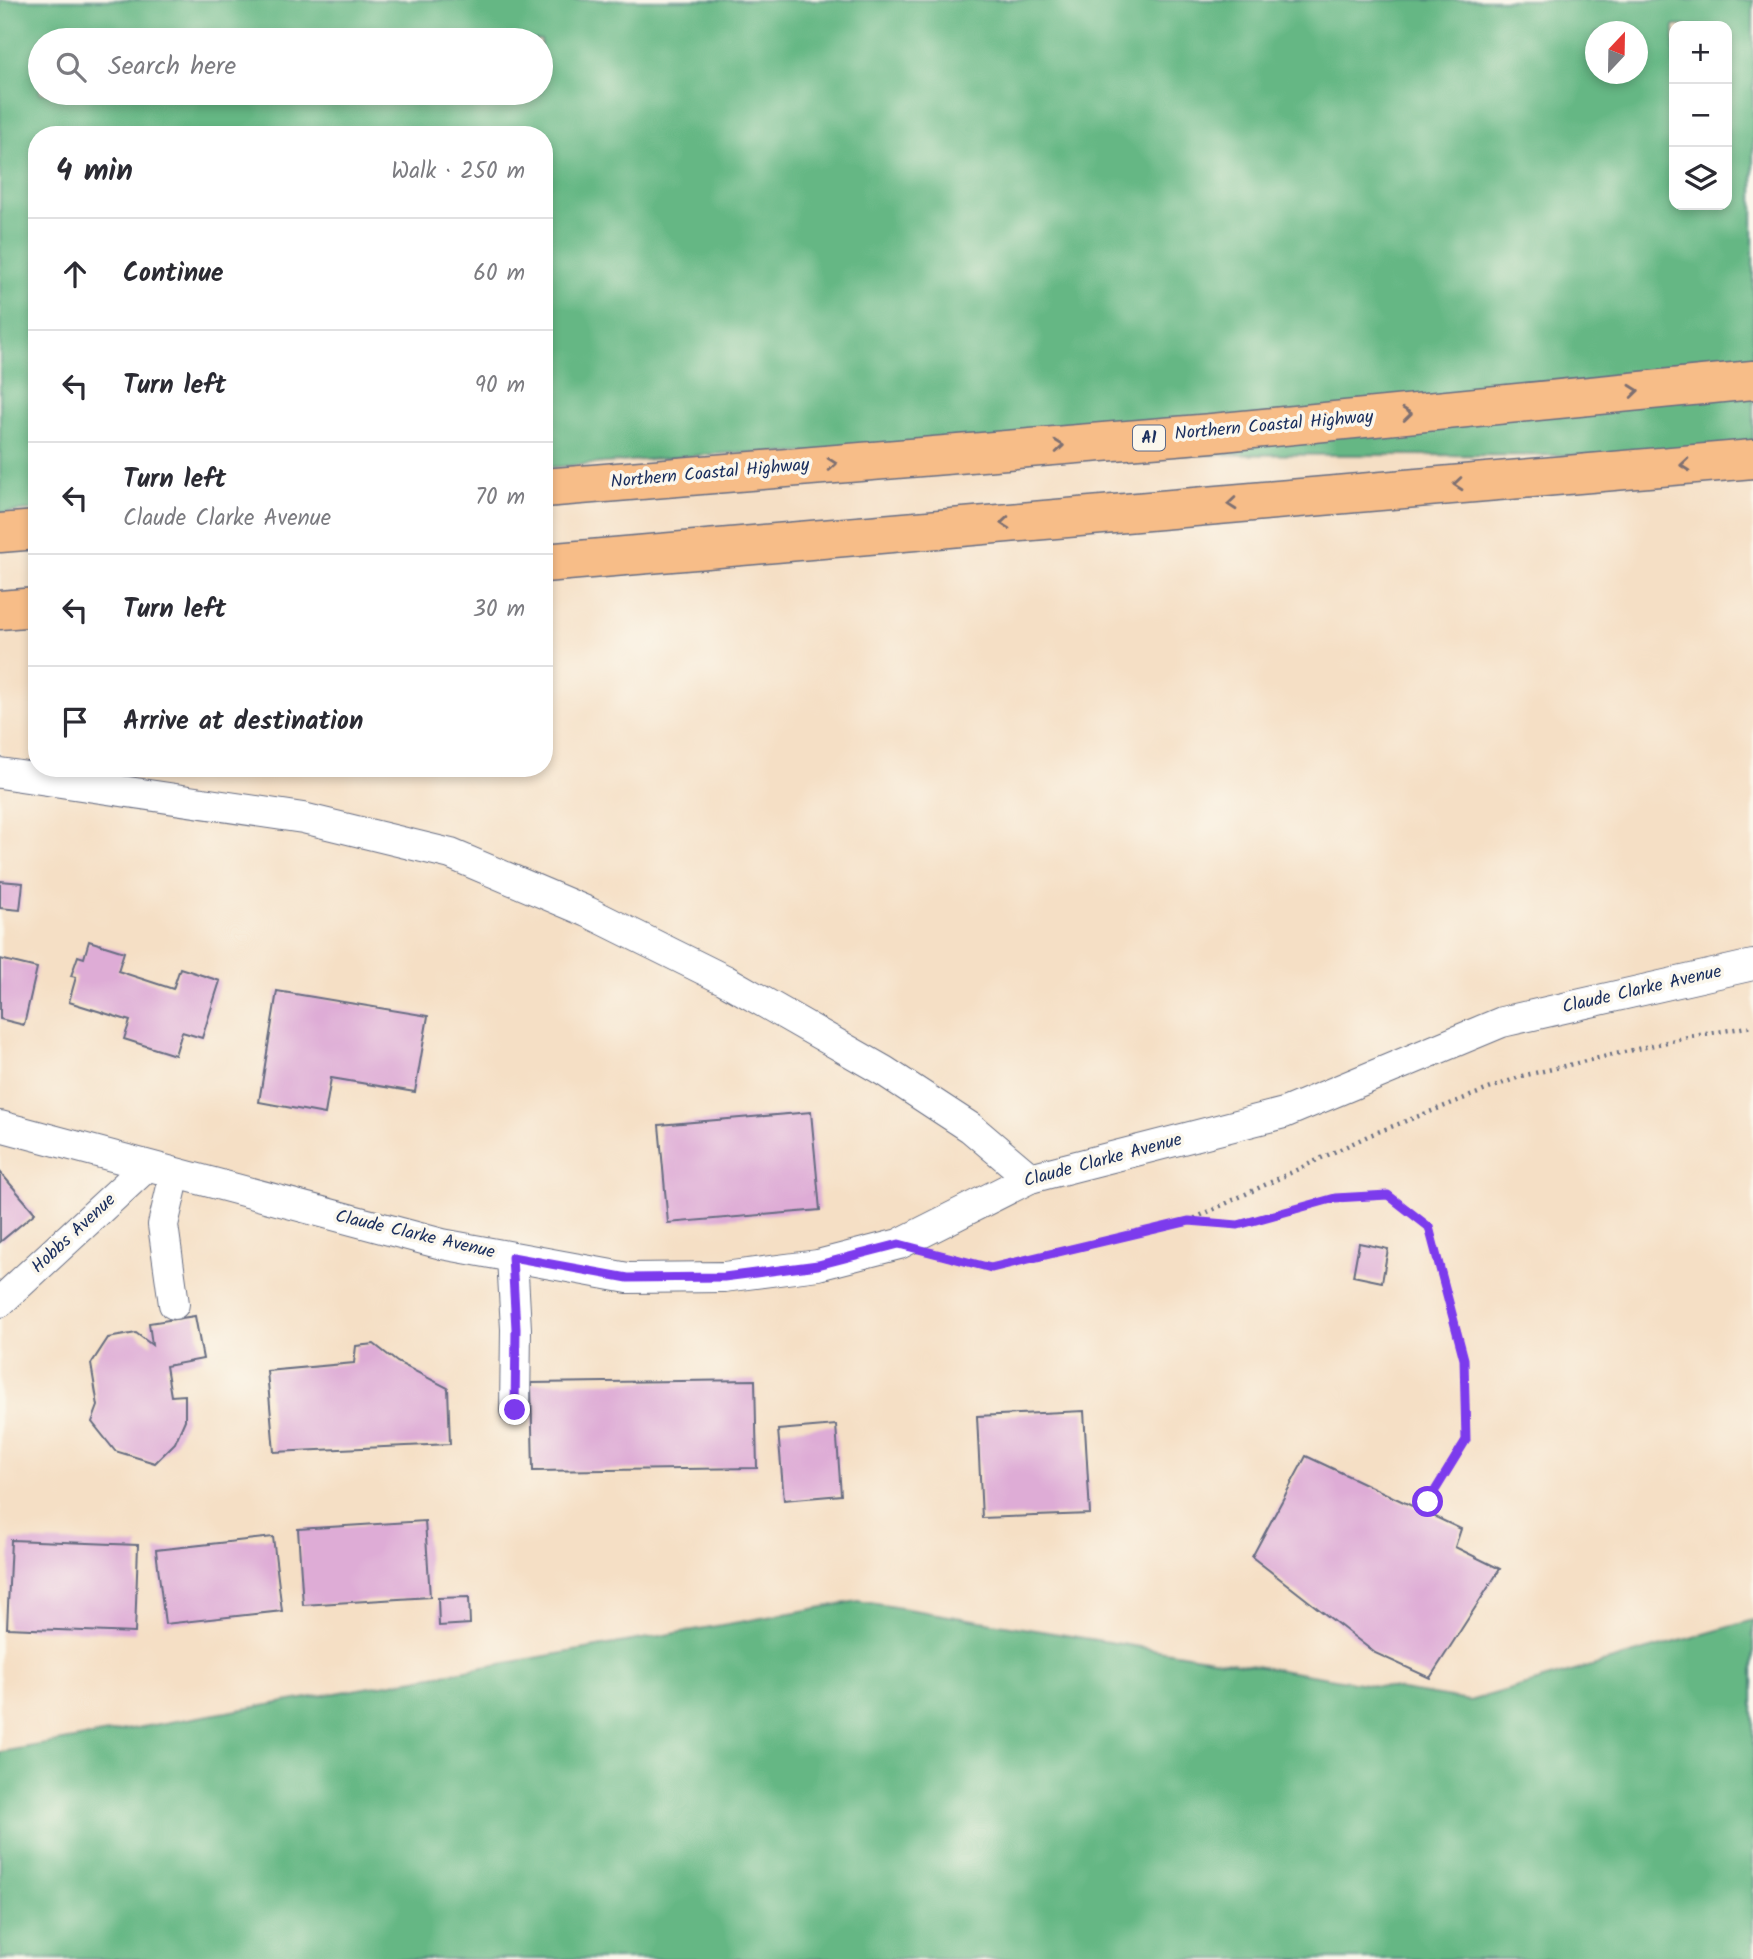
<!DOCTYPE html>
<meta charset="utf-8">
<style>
:root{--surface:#fff;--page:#f7f7f7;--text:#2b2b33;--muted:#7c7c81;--line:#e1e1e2}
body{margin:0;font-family:Kalam,sans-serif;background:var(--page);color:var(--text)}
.controls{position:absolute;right:21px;top:21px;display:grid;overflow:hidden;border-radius:14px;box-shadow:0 4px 10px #0003}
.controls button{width:63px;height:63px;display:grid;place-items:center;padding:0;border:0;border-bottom:2px solid var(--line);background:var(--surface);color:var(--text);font:35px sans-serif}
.compass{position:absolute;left:1585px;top:21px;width:63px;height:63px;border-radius:50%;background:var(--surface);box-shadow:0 4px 10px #0003;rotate:22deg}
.stop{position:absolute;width:21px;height:21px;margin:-16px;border:5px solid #7c3aed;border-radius:50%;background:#fff}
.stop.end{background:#7c3aed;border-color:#fff;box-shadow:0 2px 7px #0008}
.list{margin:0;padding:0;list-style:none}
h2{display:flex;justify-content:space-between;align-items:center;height:91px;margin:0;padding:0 28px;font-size:30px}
h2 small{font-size:23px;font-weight:400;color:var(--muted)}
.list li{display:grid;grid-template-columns:46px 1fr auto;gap:21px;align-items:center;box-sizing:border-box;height:112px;padding:0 28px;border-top:2px solid var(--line)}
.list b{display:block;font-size:26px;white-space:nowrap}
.list p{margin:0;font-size:23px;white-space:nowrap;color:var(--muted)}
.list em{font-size:23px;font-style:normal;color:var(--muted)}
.icon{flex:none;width:38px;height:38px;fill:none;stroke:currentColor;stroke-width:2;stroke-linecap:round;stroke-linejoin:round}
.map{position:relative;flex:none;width:1753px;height:1959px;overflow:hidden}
.search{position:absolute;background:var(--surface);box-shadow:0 4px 10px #0003;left:28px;top:28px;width:525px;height:77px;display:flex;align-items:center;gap:18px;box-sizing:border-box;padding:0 24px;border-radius:38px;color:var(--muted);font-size:26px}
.panel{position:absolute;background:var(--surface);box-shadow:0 4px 10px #0003;left:28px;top:126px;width:525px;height:651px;border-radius:28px}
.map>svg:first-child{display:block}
</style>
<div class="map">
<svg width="1753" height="1959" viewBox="0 0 1753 1959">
<rect width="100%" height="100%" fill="#fbf7ec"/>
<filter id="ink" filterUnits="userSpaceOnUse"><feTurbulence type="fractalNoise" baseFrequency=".0143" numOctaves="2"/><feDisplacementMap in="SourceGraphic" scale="14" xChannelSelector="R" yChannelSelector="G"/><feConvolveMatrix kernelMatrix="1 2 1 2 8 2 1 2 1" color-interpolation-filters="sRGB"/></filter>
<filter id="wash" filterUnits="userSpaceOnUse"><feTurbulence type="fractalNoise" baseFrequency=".00686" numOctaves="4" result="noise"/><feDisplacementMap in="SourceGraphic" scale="28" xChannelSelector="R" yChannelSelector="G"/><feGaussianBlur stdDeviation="1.57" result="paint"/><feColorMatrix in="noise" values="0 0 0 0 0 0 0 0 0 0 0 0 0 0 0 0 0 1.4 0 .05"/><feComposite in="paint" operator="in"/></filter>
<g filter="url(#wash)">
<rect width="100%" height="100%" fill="#f5dfc5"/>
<g fill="#65b784" stroke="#407371" stroke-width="2" fill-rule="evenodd">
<path d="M0 0H1753V456L730 453 544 468V135H37V510L0 513ZM1674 26H1727V205H1674ZM1596 32H1638V74H1596ZM40 40H541V93H40Z"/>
<path d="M858 1601 1469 1701 1753 1620V1959H0V1752Z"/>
</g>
<g id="blocks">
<g fill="#deacd6">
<path d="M0 881 23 883 20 910 0 908Z"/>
<path d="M89 941 124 952 118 971 173 989 180 968 220 981 202 1038 182 1032 175 1055 124 1039 130 1021 69 1002 76 977 71 976 78 956 84 958Z"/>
<path d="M0 959 37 968 24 1025 0 1019Z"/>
<path d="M277 991 428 1016 415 1092 331 1078 325 1114 259 1102Z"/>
<path d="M811 1112 820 1210 668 1223 659 1125Z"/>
<path d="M0 1172 35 1213 0 1242Z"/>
<path d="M1359 1243 1388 1249 1382 1282 1353 1276Z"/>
<path d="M195 1316 203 1359 166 1366 171 1396 185 1395V1420L175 1443 155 1463 115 1451 92 1422 98 1406 91 1364 108 1338 136 1333 152 1345 149 1323Z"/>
<path d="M374 1344 397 1362 448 1388 450 1444 274 1452 267 1371 354 1363 356 1346Z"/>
<path d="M755 1380 757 1468 533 1471 531 1383Z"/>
<path d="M1084 1411 1090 1514 982 1518 977 1416Z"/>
<path d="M836 1425 841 1495 784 1500 778 1430Z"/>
<path d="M1306 1456 1461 1529 1455 1547 1500 1569 1430 1678 1375 1653 1252 1557Z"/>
<path d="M425 1521 430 1597 303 1605 298 1529Z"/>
<path d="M273 1537 282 1611 165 1624 156 1550Z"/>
<path d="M11 1540 138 1545 135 1633 7 1628Z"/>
<path d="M469 1597 470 1624 439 1626 438 1598Z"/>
</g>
</g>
</g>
<g filter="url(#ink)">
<use href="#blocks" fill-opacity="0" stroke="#676d82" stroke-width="2"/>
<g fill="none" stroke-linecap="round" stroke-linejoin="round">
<g stroke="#676d82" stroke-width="32">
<g id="minor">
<path d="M0 773 303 818 451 854 588 912 725 980 884 1071 971 1128 1030 1178"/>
<path d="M0 1126 442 1244 628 1278 724 1277 818 1265 899 1244 1030 1178 1284 1113 1502 1022 1753 965"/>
<path d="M512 1257 516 1329 515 1410"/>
<path d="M0 1302 147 1166"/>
<path d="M174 1304 163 1225 175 1174"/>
</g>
</g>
<g stroke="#676d82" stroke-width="41">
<g id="trunk">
<path d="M544 488 1212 433 1753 380"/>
<path d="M0 533 37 530"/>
<path d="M544 563 1753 459"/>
<path d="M0 610 37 607"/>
</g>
</g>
<g stroke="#676d82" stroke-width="4.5" stroke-dasharray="2 5" stroke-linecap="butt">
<path d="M1190 1221 1238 1225 1335 1198 1388 1195 1429 1227 1464 1359 1466 1440 1428 1502"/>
<path d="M950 1257 991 1268 1189 1221 1370 1135 1522 1076 1688 1037 1753 1026"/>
</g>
<use href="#minor" stroke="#fff" stroke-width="30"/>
<use href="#trunk" stroke="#f7bd88" stroke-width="38"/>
</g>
<defs><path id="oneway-chevron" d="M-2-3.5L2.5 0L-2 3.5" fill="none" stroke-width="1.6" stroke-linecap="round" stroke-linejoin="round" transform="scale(1.75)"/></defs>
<g stroke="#7e6f71">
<use href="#oneway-chevron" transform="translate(1634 391) rotate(-6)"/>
<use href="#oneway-chevron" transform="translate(1407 414) rotate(-6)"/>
<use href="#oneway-chevron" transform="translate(1059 446) rotate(-5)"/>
<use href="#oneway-chevron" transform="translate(832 464) rotate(-5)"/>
<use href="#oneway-chevron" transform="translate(1685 465) rotate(175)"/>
<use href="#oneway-chevron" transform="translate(1458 484) rotate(175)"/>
<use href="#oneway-chevron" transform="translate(1232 504) rotate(175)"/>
<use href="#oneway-chevron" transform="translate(1005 523) rotate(175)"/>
</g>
</g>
<g fill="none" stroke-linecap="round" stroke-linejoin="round" filter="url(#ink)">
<path stroke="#7c3aed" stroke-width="9" d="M515 1410 516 1329 512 1257 628 1278 724 1277 818 1265 899 1244 991 1268 1189 1221 1238 1225 1335 1198 1388 1195 1429 1227 1464 1359 1466 1440 1428 1502"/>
</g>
<g text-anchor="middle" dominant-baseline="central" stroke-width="7" stroke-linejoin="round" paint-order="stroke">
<rect fill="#fbf7ec" stroke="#5e6b89" stroke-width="2" x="1133" y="425.5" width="32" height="25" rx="5"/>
<g font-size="16" font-weight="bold" fill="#1b2f5e">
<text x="1149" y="438">A1</text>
</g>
<g font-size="18" fill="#1b2f5e" stroke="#fbf7ec">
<text transform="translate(1274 426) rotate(-5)">Northern Coastal Highway</text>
<text transform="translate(710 474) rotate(-5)">Northern Coastal Highway</text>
<text transform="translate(1642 990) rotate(-13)">Claude Clarke Avenue</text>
<text transform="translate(1103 1161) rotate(-15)">Claude Clarke Avenue</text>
<text transform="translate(74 1234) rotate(-43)">Hobbs Avenue</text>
<text transform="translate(415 1235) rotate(13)">Claude Clarke Avenue</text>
</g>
</g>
</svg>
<div class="controls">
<button>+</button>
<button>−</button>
<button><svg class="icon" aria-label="layers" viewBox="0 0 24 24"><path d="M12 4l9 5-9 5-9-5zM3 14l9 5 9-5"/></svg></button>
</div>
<svg class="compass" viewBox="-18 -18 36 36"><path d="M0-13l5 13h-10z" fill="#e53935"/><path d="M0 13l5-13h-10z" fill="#7c7c81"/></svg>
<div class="stop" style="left:1428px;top:1502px"></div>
<div class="stop end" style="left:515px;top:1410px"></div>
<div class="search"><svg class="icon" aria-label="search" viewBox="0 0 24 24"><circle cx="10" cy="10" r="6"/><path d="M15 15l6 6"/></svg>Search here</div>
<section class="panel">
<h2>4 min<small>Walk · 250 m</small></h2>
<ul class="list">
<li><svg class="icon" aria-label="ahead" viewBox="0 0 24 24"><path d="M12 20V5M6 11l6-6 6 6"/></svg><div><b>Continue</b></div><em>60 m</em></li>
<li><svg class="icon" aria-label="left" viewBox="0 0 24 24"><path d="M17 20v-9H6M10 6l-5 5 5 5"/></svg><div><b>Turn left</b></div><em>90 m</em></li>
<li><svg class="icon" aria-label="left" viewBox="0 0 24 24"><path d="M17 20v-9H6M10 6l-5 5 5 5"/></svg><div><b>Turn left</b><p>Claude Clarke Avenue</p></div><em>70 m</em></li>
<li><svg class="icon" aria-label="left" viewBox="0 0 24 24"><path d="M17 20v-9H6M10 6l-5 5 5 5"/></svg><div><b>Turn left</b></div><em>30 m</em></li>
<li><svg class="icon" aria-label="arrive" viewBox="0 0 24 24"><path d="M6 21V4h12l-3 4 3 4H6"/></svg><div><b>Arrive at destination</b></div></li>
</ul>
</section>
</div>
